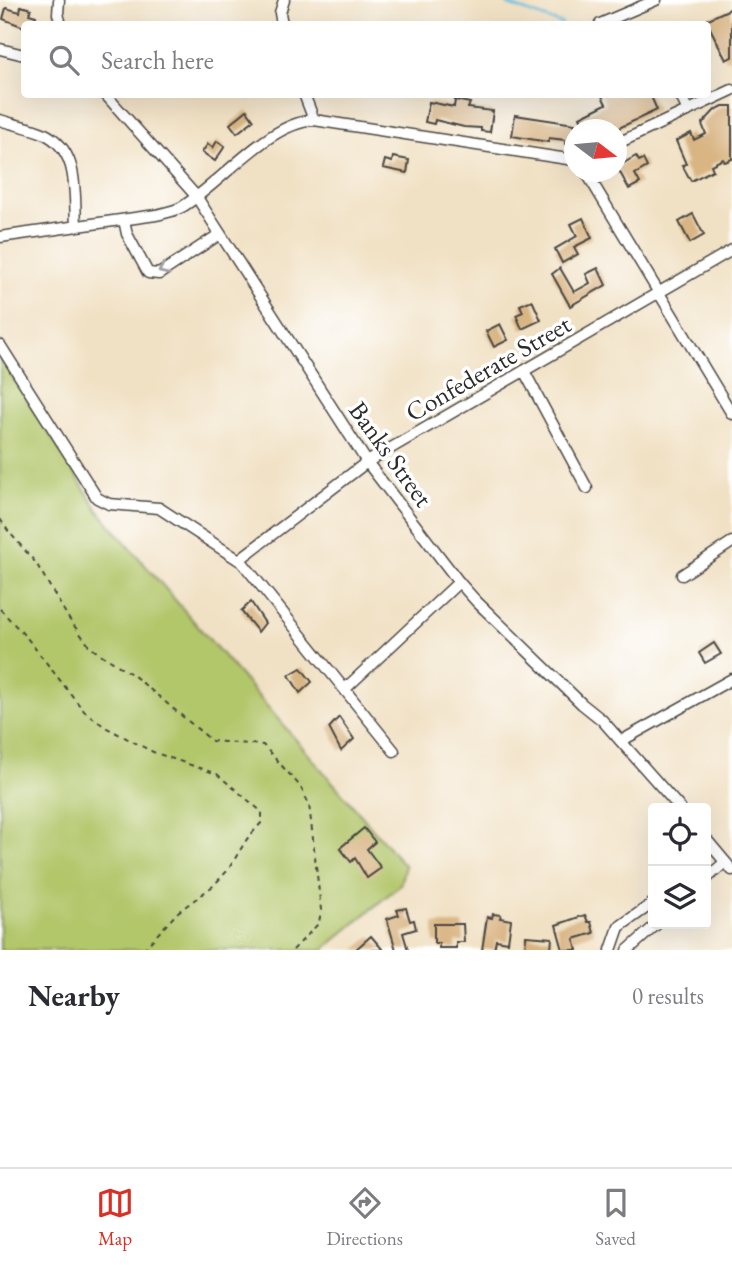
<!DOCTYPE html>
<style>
:root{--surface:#fff;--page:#f7f7f7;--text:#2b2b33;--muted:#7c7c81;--line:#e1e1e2;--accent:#d93025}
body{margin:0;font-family:"EB Garamond",serif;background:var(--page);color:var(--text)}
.controls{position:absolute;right:21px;bottom:21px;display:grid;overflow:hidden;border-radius:7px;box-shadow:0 7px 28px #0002}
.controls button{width:63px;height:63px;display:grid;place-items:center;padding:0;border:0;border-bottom:2px solid var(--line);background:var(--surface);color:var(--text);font:35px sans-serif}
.compass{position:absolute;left:564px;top:119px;width:63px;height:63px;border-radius:50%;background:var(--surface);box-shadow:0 7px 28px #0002;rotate:106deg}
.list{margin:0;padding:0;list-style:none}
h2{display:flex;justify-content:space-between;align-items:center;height:91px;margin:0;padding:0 28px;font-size:30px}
h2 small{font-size:23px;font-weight:400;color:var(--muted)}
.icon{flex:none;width:38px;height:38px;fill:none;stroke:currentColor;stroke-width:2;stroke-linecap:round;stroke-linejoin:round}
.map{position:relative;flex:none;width:732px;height:950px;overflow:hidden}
.search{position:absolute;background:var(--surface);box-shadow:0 7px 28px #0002;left:21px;right:21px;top:21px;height:77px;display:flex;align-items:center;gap:18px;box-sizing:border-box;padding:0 24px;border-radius:7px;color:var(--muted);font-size:26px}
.sheet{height:217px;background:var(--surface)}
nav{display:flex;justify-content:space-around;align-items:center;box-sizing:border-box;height:98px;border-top:2px solid var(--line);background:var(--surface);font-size:19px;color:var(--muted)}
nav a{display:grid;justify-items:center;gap:4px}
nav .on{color:var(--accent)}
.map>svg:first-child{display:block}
</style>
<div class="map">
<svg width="732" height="950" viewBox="0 0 732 950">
<rect width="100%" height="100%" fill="#fff"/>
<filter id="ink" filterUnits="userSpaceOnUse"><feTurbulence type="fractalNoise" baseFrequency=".0143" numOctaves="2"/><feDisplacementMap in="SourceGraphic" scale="14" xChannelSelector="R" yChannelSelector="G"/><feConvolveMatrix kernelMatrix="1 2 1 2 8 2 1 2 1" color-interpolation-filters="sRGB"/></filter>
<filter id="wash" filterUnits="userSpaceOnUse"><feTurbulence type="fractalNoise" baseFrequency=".00686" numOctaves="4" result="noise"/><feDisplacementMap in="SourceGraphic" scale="28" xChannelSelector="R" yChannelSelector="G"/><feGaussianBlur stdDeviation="1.57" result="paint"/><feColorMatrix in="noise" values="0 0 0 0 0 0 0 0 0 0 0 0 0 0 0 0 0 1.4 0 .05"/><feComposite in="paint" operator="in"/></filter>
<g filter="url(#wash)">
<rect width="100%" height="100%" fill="#f1e1c4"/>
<path fill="#b2c66a" stroke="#6e784a" stroke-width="2" d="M0 357 100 513 405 866 400 885 323 950H0Z"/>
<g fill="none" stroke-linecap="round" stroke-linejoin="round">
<path stroke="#60bdde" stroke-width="2.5" d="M502 0 509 5 562 24"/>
</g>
<g id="blocks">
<g fill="#d9b584">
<path d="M21 6 31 9 29 14 36 16 34 24H24V27L3 19 6 8 20 12Z"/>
<path d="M732 8V57L726 60 706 20Z"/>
<path d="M601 94H650L657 110 617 129 614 123 601 130H586L580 117 606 104Z"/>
<path d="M455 100 470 103 468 108 493 111 490 132 481 131V128L464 127 435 120 434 124 425 122 429 102 454 107Z"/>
<path d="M723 106H732V159L725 162 723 159 711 165 713 170 691 181 682 165 686 164 676 141 691 133 694 140 706 134 702 124 715 110Z"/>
<path d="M247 110 254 120 237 133 230 124Z"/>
<path d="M515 115 575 124 574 146 565 144V140L549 138 548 142 512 136Z"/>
<path d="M217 141 225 146 215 161 202 152 208 144 213 148Z"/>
<path d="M636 156 639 161 643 159 647 167 635 174 640 183 629 189 617 167Z"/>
<path d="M393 157 409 160 407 173 383 168 385 160 392 162Z"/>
<path d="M693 214 704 235 690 243 679 222Z"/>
<path d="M583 218 592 238 574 247 578 254 562 263 555 249 577 236 571 224Z"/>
<path d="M560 268 574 292 590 283 586 274 598 268 606 285 570 306 552 274Z"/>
<path d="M532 300 541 320 522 329 516 315 523 312 520 305Z"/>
<path d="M500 324 508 340 494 347 486 331Z"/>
<path d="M251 602 265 623 258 632 241 611Z"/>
<path d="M714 643 721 654 705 663 699 653Z"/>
<path d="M301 668 312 682 300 693 289 675Z"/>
<path d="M339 717 354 739 341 751 329 728Z"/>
<path d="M364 828 375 842 367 849 381 868 367 878 355 858 351 862 340 848Z"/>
<path d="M406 908 410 921 414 920 416 929 403 933 408 950H396L387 919 399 915 397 910Z"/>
<path d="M493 914 501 915 500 918 511 920 508 942 496 940 494 950H482L487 917 492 918Z"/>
<path d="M585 915 588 922H591L594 933 574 939 577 950H563L556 925Z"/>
<path d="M434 924H463L464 942H456V948H439V943H434Z"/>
<path d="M371 936 383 950H355Z"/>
<path d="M526 936 552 938 551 950H525Z"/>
</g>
</g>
</g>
<g filter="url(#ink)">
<use href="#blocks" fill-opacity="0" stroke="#494642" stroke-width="2"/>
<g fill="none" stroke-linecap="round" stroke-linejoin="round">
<g stroke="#494642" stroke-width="13">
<g id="minor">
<path d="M59 0 58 14 61 24"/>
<path d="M282 24 280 13 284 0"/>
<path d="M600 24 656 0"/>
<path d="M0 49 24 55"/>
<path d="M105 94 196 196 367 462 459 582 476 601 582 704 602 720 680 808"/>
<path d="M304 94 314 120"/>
<path d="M680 94 688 111"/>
<path d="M0 120C14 125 30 127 43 133 80 150 74 192 76 226"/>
<path d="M616 144 732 90"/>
<path d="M586 172 732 414"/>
<path d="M124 220 127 234 148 273 159 274 220 234"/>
<path d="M0 237 156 215C164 213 175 211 182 207 223 182 266 124 314 120L574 160"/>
<path d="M0 345 97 498 109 504 159 508 242 562 394 751"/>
<path d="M524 371 587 488"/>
<path d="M240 559 367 462 732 250"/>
<path d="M682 575 732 542"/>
<path d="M345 689 459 582"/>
<path d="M621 741 732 679"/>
<path d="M706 839 732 870"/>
<path d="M706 879 725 862"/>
<path d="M611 950 619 927 653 903"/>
<path d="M628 950 657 924"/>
</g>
</g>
<g stroke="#494642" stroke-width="2" stroke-dasharray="5 5" stroke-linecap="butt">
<path d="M0 519 9 532 36 563 69 619 91 648 133 675 212 741 263 745 300 786 309 804 321 910 319 923 293 950"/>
<path d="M0 609 27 638 84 711 105 727 153 752 217 774 262 812V822L247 839 228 870 213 886 178 912 143 950"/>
</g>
<use href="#minor" stroke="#fff" stroke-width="10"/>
</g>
<defs><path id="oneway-chevron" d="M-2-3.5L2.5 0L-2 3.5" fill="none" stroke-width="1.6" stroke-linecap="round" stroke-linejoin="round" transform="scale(1.75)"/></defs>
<use stroke="#a0a0a0" href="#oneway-chevron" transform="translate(163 270) rotate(155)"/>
</g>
<g text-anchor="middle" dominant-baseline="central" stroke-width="7" stroke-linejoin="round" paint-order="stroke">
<g font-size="26" fill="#2b2b2b" stroke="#fff">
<text transform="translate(488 368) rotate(-30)">Confederate Street</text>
<text transform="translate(391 454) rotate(54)">Banks Street</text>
</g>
</g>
</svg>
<div class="controls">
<button><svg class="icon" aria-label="locate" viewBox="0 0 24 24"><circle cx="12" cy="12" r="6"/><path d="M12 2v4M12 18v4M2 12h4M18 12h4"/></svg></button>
<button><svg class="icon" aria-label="layers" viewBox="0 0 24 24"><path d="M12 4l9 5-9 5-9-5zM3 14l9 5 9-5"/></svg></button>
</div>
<svg class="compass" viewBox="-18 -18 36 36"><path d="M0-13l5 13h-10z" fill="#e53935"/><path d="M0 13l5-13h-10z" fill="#7c7c81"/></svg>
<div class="search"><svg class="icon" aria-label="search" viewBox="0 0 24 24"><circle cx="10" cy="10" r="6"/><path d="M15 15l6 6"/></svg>Search here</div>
</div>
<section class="sheet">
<h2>Nearby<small>0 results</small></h2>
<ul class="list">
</ul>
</section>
<nav>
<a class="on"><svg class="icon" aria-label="map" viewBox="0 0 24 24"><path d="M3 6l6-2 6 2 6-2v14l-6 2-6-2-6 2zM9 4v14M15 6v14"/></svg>Map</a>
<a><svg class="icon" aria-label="directions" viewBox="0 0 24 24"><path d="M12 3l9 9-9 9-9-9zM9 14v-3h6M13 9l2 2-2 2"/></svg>Directions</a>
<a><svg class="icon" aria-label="saved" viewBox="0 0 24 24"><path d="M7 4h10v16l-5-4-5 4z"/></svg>Saved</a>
</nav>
